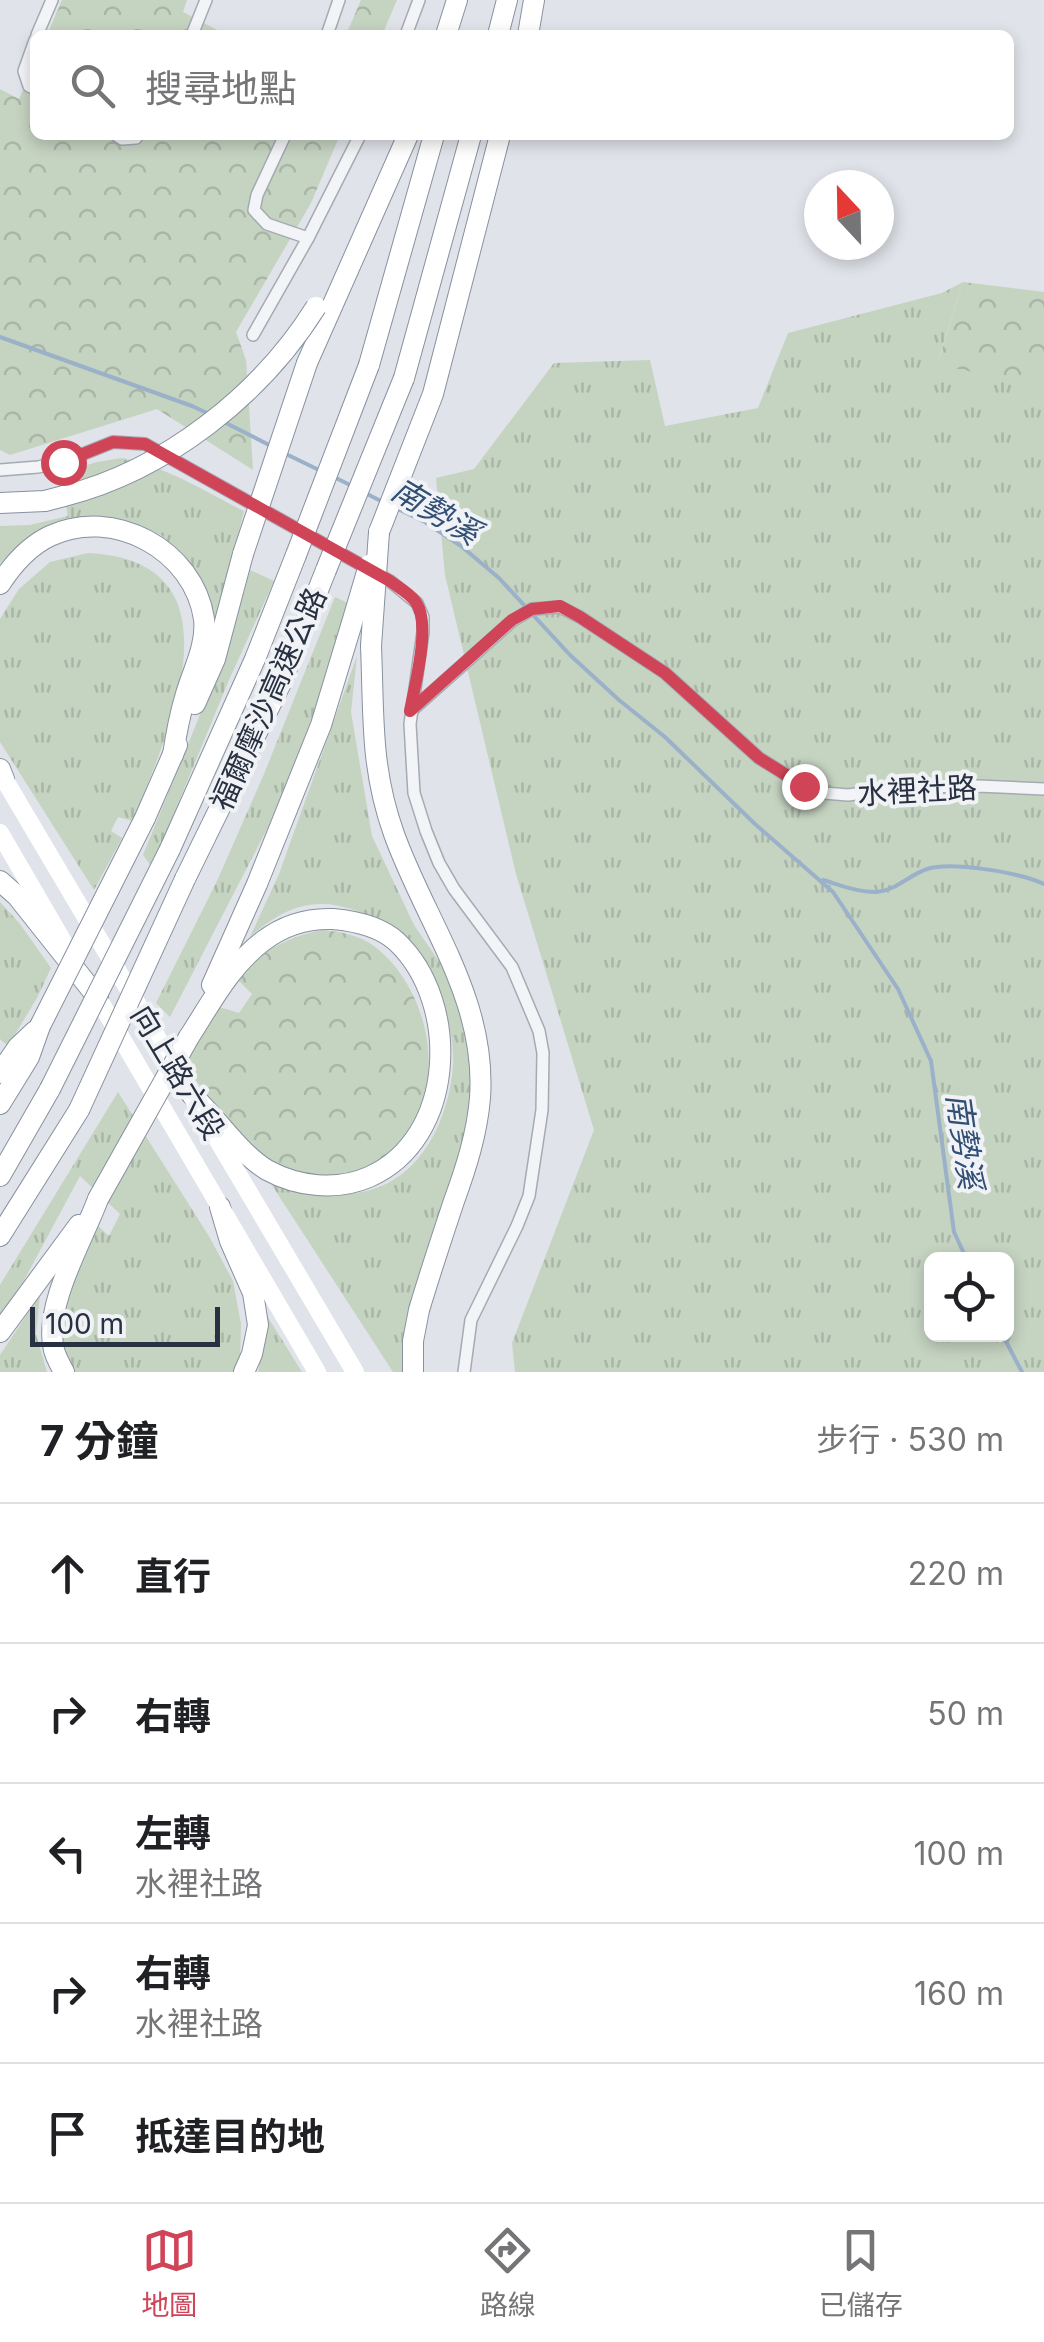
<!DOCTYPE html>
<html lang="zh-TW">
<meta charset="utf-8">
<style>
:root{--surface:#fff;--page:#f6f6f6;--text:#202124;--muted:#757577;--line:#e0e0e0;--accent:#cf4457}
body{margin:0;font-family:Inter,"Noto Sans TC",sans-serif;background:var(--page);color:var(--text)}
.controls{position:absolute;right:30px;bottom:30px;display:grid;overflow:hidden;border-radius:15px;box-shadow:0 5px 15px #0003}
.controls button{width:90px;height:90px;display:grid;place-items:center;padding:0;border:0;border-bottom:2px solid var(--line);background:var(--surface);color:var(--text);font:50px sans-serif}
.compass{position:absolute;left:804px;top:170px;width:90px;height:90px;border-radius:50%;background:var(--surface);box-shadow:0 5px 15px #0003;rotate:338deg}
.scale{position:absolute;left:30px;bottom:25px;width:190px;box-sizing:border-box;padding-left:10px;border:5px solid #283141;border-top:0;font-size:28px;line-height:35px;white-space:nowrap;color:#283141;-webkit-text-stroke:8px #f0f2f6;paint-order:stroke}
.stop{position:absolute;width:30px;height:30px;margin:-22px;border:8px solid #cf4457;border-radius:50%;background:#fff}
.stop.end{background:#cf4457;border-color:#fff;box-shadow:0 2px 10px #0008}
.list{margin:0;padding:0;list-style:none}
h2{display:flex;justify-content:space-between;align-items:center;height:130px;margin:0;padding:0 40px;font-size:42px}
h2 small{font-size:32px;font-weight:400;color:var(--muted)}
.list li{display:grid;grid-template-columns:65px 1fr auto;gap:30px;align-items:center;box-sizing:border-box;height:140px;padding:0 40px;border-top:2px solid var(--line)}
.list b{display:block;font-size:38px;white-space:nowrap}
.list p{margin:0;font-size:32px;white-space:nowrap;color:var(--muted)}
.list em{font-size:32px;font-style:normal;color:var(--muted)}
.icon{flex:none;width:55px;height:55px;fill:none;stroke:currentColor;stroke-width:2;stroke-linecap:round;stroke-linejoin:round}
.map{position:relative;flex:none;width:1044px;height:1372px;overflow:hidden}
.search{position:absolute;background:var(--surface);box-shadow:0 5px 15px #0003;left:30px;right:30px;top:30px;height:110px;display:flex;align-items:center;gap:25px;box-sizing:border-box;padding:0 35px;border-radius:15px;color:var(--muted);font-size:38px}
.sheet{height:830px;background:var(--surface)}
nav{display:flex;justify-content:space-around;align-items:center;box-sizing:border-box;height:140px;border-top:2px solid var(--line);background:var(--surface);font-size:28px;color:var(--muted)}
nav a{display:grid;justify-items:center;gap:5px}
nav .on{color:var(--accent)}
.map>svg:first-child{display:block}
</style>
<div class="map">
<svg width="1044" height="1372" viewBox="0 0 1044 1372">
<defs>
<pattern id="grass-tufts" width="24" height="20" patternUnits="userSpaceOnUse" patternTransform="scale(2.5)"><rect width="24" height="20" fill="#c5d3c1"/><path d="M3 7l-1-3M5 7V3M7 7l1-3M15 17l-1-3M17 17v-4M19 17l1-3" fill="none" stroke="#a9b6a7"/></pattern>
<pattern id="forest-crowns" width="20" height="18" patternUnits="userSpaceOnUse" patternTransform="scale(2.5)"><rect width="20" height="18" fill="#c5d3c1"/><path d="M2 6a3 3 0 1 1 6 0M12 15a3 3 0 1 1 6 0" fill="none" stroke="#a9b6a7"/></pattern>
</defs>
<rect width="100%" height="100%" fill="#e0e3e9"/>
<g fill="url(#grass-tufts)" fill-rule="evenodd">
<path d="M963 282 939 358 1044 387V1372H515L512 1343 594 1130 516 874 445 575 436 478 474 469 554 363 650 360 665 426 758 408 788 333 942 293ZM932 1260H1006V1334H932Z"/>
<path d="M122 458C165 466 206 492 244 511L211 647 195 574 186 560 162 536 137 525 114 522 26 540 0 564V526L30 525 68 516 60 473 97 462Z"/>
<path d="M88 553C249 561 167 734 133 821L118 817 111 831 122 838 94 890 0 742V619L19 589 50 562Z"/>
<path d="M250 570 274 581 229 680 152 867 143 855 232 636Z"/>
<path d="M335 597 352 605 308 730 268 827 170 1017 156 1003 217 881 264 774Z"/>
<path d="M357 656 351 712 372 836 414 925 449 976 469 1028 471 1099 466 1133 458 1170 438 1217 417 1289 403 1372H393L266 1176C294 1182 327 1196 355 1193 418 1186 449 1122 453 1065 455 1034 440 982 422 956 406 934 380 919 354 910 312 895 281 909 250 937L279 874Z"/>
<path d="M0 902 20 924 51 968 37 998 8 1046 0 1039Z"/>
<path d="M118 1092 210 1238 233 1281 241 1324 240 1357 234 1372H75C71 1365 66 1359 63 1351 53 1316 83 1257 98 1226L109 1236 120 1214 80 1176 22 1284 0 1317V1285Z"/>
<path d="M40 1295 36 1334 47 1372H0V1355Z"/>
<path d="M264 1311 302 1372H258L268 1330Z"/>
</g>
<g fill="url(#forest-crowns)">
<path d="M62 0H187L183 12 227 35H47Z"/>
<path d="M361 0H397L382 35H346Z"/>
<path d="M35 62V135H340L311 203 236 332 246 360 253 470 157 409 10 455 0 450V89L19 99Z"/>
<path d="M963 282 1044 292V387L944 366 939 359Z"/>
<path d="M323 930C340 932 360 935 374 946 433 991 451 1095 395 1149 389 1154 384 1160 378 1165 363 1175 337 1178 319 1176 292 1173 271 1169 250 1149 225 1124 204 1093 185 1064L219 1007 239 1013 252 994 236 978C260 952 288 936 323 930Z"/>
</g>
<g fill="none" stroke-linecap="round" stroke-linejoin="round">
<g stroke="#9bb1c9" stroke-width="4">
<path d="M0 337 192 406 207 413"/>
<path d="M224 422 273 447"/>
<path d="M286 454 323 472"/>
<path d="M336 478 354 487"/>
<path d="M367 494 385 503"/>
<path d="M398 509 425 522 461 546 499 578 570 655 619 700 665 737 755 824 833 892 898 989 931 1061 954 1232 967 1260"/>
<path d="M823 880C840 885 860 893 877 892 897 890 909 875 927 869 952 861 1021 873 1044 884"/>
<path d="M1002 1334 1022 1372"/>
</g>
<g stroke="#a5aab3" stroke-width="14">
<g id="street">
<path d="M37 35 52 0"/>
<path d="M192 35 206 0"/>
<path d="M327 35 339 0"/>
<path d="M406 35 419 0"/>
<path d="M35 40 24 71 29 86 35 89"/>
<path d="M116 135 122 139 136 138 137 135"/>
<path d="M285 135 257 195 254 210 267 224 308 238"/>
<path d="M253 335 308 238 360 135"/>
<path d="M0 470 38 467 63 462 113 442 145 444 390 581 417 603 423 617V632L410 724 414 793 426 831 439 863 454 889 512 967 539 1031 543 1053 542 1110 529 1196 517 1226 471 1320 464 1372"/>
<path d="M411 711 512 621 532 609 560 607 580 617 665 673 759 758 804 786 824 793 848 795 910 787 978 786 1044 789"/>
</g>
</g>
<g stroke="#8791a0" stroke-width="22">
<g id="highway">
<path d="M446 35 457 0"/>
<path d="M498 35 507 0"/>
<path d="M528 35 534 0"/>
<path d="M307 363 408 135"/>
<path d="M369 365 434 135"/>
<path d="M404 378 471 135"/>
<path d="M0 503 45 501 64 496"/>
<path d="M379 532 433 394 500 135"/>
<path d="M0 584C13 564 29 546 50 536 113 506 194 550 204 619 207 645 193 670 186 694 180 714 176 734 173 755"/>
<path d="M371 646C374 715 370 767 394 834 426 923 487 999 480 1098 477 1134 466 1168 454 1201 442 1237 430 1273 419 1310L413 1341V1372"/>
<path d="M195 704 215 659 243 554"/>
<path d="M0 769 4 779"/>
<path d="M145 818 177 745"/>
<path d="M170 849 255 659 296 555"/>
<path d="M185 879 281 683 326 570"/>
<path d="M0 881 17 896 98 998"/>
<path d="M212 985 257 884 321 725 351 626"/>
<path d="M189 1037C211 1003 230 966 263 941 284 925 307 918 333 919 355 921 381 927 397 942 461 1003 456 1139 369 1177 337 1191 298 1187 267 1170 239 1153 217 1118 192 1095"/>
<path d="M0 1073 18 1047 35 1031"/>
<path d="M0 1104 29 1057 40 1026"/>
<path d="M0 1176 50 1089"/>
<path d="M220 1207 230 1241 253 1293 258 1325 252 1354 244 1372"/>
<path d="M0 1236 79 1110"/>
<path d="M0 1332 79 1225"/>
<path d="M64 1372C61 1366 56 1358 54 1350 43 1306 83 1240 98 1199"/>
</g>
</g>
<use href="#street" stroke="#f3f4f7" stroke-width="11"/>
<g stroke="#fff" stroke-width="18">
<path d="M0 772 355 1372"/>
<path d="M0 833 65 945"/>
<path d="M92 988 317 1372"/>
</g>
<use href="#highway" stroke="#fff" stroke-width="20"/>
<g stroke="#8791a0" stroke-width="22" stroke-linecap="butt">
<g id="highway-bridge">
<path d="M64 496C166 470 261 395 316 307"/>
<path d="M243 554 307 363"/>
<path d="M296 555 369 365"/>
<path d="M326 570 404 378"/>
<path d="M351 626 369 565"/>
<path d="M371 646 379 532"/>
<path d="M40 1026 145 818"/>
<path d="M50 1089 170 849"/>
<path d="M79 1110 185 879"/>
<path d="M98 1199 189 1037"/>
</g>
</g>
<use href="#highway-bridge" stroke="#fff" stroke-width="20"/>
</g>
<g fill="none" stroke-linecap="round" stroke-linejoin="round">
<path stroke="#cf4457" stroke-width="12" d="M63 462 113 442 145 444 390 581C398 587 409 593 415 601 432 622 415 684 410 711L512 620 532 609 560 606 580 617 665 673 759 758 804 786"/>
</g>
<g text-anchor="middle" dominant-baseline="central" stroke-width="8" stroke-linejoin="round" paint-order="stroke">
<g font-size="30" fill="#283141" stroke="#f0f2f6">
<text transform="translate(268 699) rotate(-66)">福爾摩沙高速公路</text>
<text transform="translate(917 790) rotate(-3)">水裡社路</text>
<text transform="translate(178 1072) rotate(59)">向上路六段</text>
</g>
<g font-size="32" font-style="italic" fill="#324f75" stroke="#f0f2f6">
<text transform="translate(436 511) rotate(31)">南勢溪</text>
<text transform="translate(965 1141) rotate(82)">南勢溪</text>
</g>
</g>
</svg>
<div class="controls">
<button><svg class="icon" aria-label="locate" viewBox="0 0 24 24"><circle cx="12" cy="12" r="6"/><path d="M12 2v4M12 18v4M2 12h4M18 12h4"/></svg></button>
</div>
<svg class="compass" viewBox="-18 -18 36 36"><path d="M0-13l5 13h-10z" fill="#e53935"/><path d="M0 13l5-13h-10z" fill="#757577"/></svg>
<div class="scale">100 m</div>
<div class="stop" style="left:63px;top:462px"></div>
<div class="stop end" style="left:804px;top:786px"></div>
<div class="search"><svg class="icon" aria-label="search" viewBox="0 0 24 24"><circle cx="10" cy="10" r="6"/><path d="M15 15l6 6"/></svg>搜尋地點</div>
</div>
<section class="sheet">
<h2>7 分鐘<small>步行 · 530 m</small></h2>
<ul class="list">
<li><svg class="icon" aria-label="ahead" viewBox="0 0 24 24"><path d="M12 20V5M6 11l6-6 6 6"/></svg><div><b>直行</b></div><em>220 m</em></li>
<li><svg class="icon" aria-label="right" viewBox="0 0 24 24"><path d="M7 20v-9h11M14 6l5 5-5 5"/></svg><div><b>右轉</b></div><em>50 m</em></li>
<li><svg class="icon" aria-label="left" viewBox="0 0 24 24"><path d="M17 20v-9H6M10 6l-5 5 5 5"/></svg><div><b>左轉</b><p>水裡社路</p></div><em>100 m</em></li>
<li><svg class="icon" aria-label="right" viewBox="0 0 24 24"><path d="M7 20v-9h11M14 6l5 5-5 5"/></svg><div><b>右轉</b><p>水裡社路</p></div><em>160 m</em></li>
<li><svg class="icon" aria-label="arrive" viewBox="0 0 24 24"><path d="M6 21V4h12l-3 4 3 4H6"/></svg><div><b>抵達目的地</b></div></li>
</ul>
</section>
<nav>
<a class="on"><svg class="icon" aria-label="map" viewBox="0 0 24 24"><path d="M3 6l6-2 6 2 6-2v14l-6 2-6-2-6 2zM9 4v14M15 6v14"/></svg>地圖</a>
<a><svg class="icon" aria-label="directions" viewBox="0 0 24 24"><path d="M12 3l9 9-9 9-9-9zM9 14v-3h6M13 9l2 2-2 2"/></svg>路線</a>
<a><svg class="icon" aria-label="saved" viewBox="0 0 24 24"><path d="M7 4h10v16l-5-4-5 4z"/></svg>已儲存</a>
</nav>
